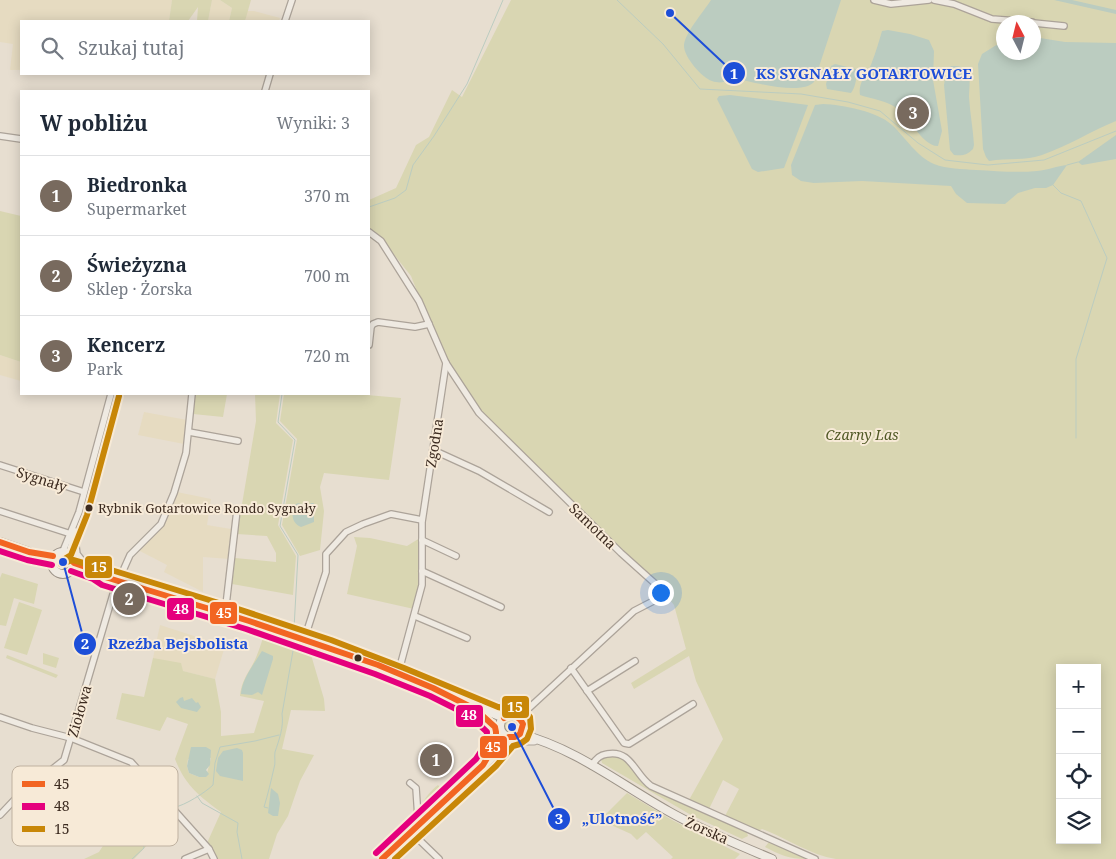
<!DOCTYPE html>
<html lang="pl">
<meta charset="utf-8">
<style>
:root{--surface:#fff;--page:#f2f2f3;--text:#1f2937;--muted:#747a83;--line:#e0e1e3;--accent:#786a5e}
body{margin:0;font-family:"Noto Serif",serif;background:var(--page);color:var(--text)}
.controls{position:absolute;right:15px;bottom:15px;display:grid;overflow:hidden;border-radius:0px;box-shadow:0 2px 12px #0003}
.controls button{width:45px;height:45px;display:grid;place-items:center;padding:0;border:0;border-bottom:1px solid var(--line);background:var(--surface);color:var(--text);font:25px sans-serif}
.compass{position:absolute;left:996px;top:15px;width:45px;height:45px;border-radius:50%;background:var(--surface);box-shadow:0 2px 12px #0003;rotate:353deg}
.you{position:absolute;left:660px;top:592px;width:18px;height:18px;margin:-12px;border:4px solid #fff;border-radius:50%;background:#1a73e8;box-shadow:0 0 0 8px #1a73e833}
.badge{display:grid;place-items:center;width:32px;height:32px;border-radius:50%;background:var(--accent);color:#fff;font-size:16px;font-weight:700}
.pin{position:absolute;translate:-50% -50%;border:2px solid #fff;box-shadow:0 1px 5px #0006}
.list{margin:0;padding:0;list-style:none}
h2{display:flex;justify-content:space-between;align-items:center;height:65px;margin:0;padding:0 20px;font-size:21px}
h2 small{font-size:16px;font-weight:400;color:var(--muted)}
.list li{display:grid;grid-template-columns:32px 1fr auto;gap:15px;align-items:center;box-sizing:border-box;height:80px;padding:0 20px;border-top:1px solid var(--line)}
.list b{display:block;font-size:19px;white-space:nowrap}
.list p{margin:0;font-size:16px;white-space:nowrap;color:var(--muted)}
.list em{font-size:16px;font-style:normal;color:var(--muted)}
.icon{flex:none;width:28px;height:28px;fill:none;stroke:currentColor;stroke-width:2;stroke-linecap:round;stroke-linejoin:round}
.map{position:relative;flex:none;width:1116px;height:859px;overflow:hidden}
.search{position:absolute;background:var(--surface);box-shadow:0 2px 12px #0003;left:20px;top:20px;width:350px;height:55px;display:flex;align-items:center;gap:12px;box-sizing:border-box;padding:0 18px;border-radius:0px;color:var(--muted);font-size:19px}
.panel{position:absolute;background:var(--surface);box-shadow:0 2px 12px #0003;left:20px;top:90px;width:350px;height:305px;border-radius:0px}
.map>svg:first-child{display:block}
</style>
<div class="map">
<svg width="1116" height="859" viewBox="0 0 1116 859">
<rect width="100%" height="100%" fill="#e7ded0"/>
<g fill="#e6dbc1">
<path d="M0 0H172L169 21H21V70H10L13 44 0 42Z"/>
<path d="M212 0H220L232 8 229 21H208Z"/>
<path d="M247 11H254L280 18 279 21H245Z"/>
<path d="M0 355 21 362V381L0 375Z"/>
<path d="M144 412 187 420 184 444 138 435Z"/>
<path d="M177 492 211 499 207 525 231 529 230 559 203 557V592L164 572 167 565 138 550 153 537 162 526Z"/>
<path d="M160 625 225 646 215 679 183 671 153 658Z"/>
</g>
<g fill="#d9d6b2" fill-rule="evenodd">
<path d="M172 0H212L208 21H197L198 7 188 21H169Z"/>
<path d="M220 0H251L245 21H229L232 8Z"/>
<path d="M511 0H1116V859H836C810 855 787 838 762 829L758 831 725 816 739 789 723 780 709 809 689 800 723 739 696 681 689 656 634 689 631 683 686 649 674 605 660 588 621 553 478 410 447 360 430 324 411 276 381 238 369 229V200L396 188 416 145 429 137 452 90 462 97ZM1004 22H1034V52H1004ZM1060 668H1097V840H1060Z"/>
<path d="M0 211 21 216V362L0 355Z"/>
<path d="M194 394H227L223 417 193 414Z"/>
<path d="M255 394H280L276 423 293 440 278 525 296 556 293 595 232 584 235 558 276 562V553L267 536 237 534 256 421Z"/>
<path d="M284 394H356L401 398 389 480 324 473 320 487 324 511 320 550 300 556 282 525 297 439 280 421Z"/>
<path d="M354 537 370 538 407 546 420 538V579L414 609 347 594 357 546Z"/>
<circle cx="63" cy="562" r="8"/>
<path d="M2 573 38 584 34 604 14 598 6 626 0 625V578Z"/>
<path d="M19 602 42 610 27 655 4 648Z"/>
<path d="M265 632 309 648 324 699 325 711 291 710 282 749 314 755 300 781 288 816 277 834 269 859H216L207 843 221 812C199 796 185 785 175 759L188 724 167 717 160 731 116 719 122 693 144 697 153 658 181 663 183 671 215 679 221 712V736L254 733 264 701 240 696C242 677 251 671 257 655 260 648 262 640 265 632ZM211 758 206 777H199L189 773 187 766 188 759Z"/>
<path d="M43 653 59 658 56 668 43 664Z"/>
<path d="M7 655 58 675 56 678 6 658Z"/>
<circle cx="512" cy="726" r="8"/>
<path d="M610 756 622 758 627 762 643 784 664 795 736 827 747 833 748 836 742 839 691 815 602 763 601 759Z"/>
<path d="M144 782 173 812 151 841 134 859H84L99 852Z"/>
<path d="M453 783C453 794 430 814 420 818 418 806 428 793 438 785L444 792Z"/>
<path d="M627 793 672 820 740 854 735 859H671L673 857 646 832 637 840 631 834 600 820Z"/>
<path d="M769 842 806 859C789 859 780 855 765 847Z"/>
</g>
<g fill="#bbccc0">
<path d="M711 0H841L814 82C801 96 752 82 734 78 727 82 720 84 712 81 702 78 684 57 684 46 684 34 704 11 711 0Z"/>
<path d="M1054 0H1072L1116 10V14Z"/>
<path d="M888 30 910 34 929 40 934 51 933 80 942 131 938 146C924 147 909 118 898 109 888 101 872 99 860 95 858 81 868 74 872 62 876 52 879 41 882 31Z"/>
<path d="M1034 37 1065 42 1116 43V121C1091 131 1068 146 1042 155 1026 161 1006 158 989 161L986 157 983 149 978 64 982 54 998 44 1002 38H1003L1004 52H1034Z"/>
<path d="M835 64 856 69C857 77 856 86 851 93L827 89 826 84 831 66Z"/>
<path d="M951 66C957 66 965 66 968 73 971 80 969 89 969 97 970 113 973 129 974 145L973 149C967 155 963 156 954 155L950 150 944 85 946 73Z"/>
<path d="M730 95 808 105 784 168 758 172 752 169 717 99 719 96Z"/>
<path d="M823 104C843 105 877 111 892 125 905 137 917 157 934 164 947 169 962 169 976 170 996 171 1017 173 1037 171 1048 170 1057 166 1067 165L1053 185 1046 188H1035L1018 193 1005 204 967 203 956 194 951 186 862 181 814 183 801 181 792 175 791 165 815 105Z"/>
<path d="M1116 135V159L1082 165 1078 162Z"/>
<path d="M298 503 308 506 311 503H314L311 512 314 516V522L301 527C292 523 291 515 294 505Z"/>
<path d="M262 651 273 656V659L262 695 258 692 252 695 241 694C242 679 254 664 262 651Z"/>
<path d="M183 697 184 701 192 698 196 703 198 702 201 707 197 712 181 708 176 702 180 698Z"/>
<path d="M191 747H206L211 750 210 765 206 770 209 774 206 777H199L189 773 187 766Z"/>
<path d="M237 748 242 750 243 753V781L220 776 216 771 218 758 223 751Z"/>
<path d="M271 788 278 794 280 803 278 816H273L268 813Z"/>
</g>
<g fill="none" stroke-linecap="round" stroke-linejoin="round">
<g stroke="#bbccc0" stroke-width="1">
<path d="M617 0 663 44 700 89 801 94 848 102 880 111 918 143 945 160 988 165 1044 160 1116 131"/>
<path d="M1067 165 1078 162"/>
<path d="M1053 185 1061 193 1081 201 1107 258 1076 359V438"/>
<path d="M369 207 395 198 406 190 413 165 434 136 467 84 503 0"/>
<path d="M282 394 278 422 295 440 280 526 298 555 294 629"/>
<path d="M197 796 202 803 238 823 237 832 242 859"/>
<path d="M175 807C184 806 206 792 213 785L215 763 220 747 255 741 279 735"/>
<path d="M268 808 264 807C268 794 271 781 274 768 276 763 274 757 275 752 279 740 284 727 282 714L294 645"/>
<path d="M132 859 144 848 140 817C149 813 161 804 170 811"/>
</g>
<g stroke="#aca399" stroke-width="8">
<g id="minor">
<path d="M874 0 891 4 929 0"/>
<path d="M934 0 954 4 992 19 1032 22"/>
<path d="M285 21 292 0"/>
<path d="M1034 23 1064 26"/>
<path d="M265 91 270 74"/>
<path d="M0 136 21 139"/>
<path d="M369 232 381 241 419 301 446 363 479 413 621 553 660 588 665 595 634 611 528 709 516 716"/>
<path d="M369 345 371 327 373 324 378 322 415 327 429 324"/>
<path d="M189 432 238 441"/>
<path d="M433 450 479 471 549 512"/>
<path d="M0 465 84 492"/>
<path d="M0 511 74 535"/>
<path d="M75 539 77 554 89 569"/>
<path d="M422 540 456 556"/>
<path d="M63 551 79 512 111 394"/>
<path d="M69 553 75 531"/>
<path d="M422 571 501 607"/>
<path d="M225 614 237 510"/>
<path d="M415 616 467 638"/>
<path d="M304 640 326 572V554L346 532 363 524 391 514 422 520"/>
<path d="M571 668 624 743 629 744 693 704"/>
<path d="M398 674 422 585V522L446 363"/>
<path d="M587 691 635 661"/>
<path d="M0 717 32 728 71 738 131 762 209 849 214 859"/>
<path d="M522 721 526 711"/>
<path d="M592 766C595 759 600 755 607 754 631 749 635 775 651 786L815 859"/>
<path d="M410 783 416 788 418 818 420 823"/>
<path d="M0 815 19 795 64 760 114 591 130 555 161 524 174 493 186 453 192 394"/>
<path d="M411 832 439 859"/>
<path d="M185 859 209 849"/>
</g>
</g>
<g stroke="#aca399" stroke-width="9">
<g id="tertiary">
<path d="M480 713C496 727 497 729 494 750"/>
<path d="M503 750 517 741H534"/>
<path d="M382 859 490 760 509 737"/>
</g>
</g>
<g stroke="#9c9388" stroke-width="10">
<g id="secondary">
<path d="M0 542 29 552 51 562"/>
<circle cx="63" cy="563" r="11"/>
<path d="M72 569 95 576 105 577 304 640 398 674 504 718"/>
<circle cx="511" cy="726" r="11"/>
<path d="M520 734C575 748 620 784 668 811 701 830 737 844 772 859"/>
</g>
</g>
<use href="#minor" stroke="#efeae2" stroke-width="5.5"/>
<use href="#tertiary" stroke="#efeae2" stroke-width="7"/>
<use href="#secondary" stroke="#efeae2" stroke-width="8"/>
<g stroke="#f7ead7" stroke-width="10">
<g id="bus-1">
<path d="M0 542 29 552 53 556"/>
<path d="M74 563 97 571 105 577 249 621 378 665 433 688 475 709 495 727 496 732V743L483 765 382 859"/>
<path d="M504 718C512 713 519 716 523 724L520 734 515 737H509"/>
</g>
</g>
<g stroke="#f7ead7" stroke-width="10">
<g id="bus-2">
<path d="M0 551 27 560 52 565"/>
<path d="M71 571 93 579 102 585 246 629 375 674 430 696 470 716 487 732 486 744 476 759 376 853"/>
</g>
</g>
<g stroke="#f7ead7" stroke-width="10">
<path id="bus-3" d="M119 396 87 515 71 555 61 561V564L73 560 97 567 108 569 232 607 331 640 404 668 498 707C512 711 516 700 530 717L531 729 527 739 520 744 513 746 496 766 395 859"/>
</g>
<use href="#bus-1" stroke="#f26522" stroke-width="6"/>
<use href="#bus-2" stroke="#e5007d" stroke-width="6"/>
<use href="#bus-3" stroke="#c88708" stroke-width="6"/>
</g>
<g fill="#3c2b20" stroke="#f7ead7" stroke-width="2">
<circle cx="89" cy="508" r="4.5"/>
<circle cx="358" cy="658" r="4.5"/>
</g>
<g text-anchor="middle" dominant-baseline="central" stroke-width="4" stroke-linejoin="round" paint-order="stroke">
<g font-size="13" fill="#3c2b20" stroke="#f7ead7" text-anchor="start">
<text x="98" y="508">Rybnik Gotartowice Rondo Sygnały</text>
</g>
<g font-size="14" font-style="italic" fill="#515926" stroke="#f7ead7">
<text x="862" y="434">Czarny Las</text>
</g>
<g font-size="14" fill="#3c2b20" stroke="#f7ead7">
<text transform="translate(434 443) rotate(-81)">Zgodna</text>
<text transform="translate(42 479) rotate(18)">Sygnały</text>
<text transform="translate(593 526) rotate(44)">Samotna</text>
<text transform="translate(79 711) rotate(-74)">Ziołowa</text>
<text transform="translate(707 830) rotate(24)">Żorska</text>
</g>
</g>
<rect x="12" y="766" width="166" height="80" rx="8" fill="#f7ead7" stroke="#bfb1a0" stroke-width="1"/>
<rect x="22" y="781" width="23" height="6" fill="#f26522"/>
<rect x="22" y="803" width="23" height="7" fill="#e5007d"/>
<rect x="22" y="826" width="23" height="6" fill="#c88708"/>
<g font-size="14" fill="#3c2b20">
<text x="54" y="789">45</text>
<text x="54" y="811">48</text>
<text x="54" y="834">15</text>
</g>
<path fill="none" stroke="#1d4ed8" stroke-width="2" d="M670 13L734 73M63 562L85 644M512 727L559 819"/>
<g fill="#1d4ed8" stroke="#f7ead7" stroke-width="2">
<circle cx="670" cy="13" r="5"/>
<circle cx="63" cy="562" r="5"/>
<circle cx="512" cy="727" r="5"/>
<circle cx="734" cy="73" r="12"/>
<circle cx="85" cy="644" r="12"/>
<circle cx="559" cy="819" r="12"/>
</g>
<g font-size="15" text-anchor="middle" font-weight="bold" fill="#fff">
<text x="734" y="79">1</text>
<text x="85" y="649">2</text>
<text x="559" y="824">3</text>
</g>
<g font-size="15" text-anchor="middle" font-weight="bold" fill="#1d4ed8" stroke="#f7ead7" stroke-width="4" stroke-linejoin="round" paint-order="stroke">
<text x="864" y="79">KS SYGNAŁY GOTARTOWICE</text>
<text x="178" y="649">Rzeźba Bejsbolista</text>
<text x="622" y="824">„Ulotność”</text>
</g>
<g stroke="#f7ead7" stroke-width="2">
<rect x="84" y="555" width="29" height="24" rx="5" fill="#c88708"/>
<rect x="166" y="597" width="29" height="24" rx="5" fill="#e5007d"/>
<rect x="209" y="601" width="29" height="24" rx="5" fill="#f26522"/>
<rect x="501" y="695" width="29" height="24" rx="5" fill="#c88708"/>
<rect x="455" y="704" width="29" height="24" rx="5" fill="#e5007d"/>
<rect x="479" y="735" width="29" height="24" rx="5" fill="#f26522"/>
</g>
<g font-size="14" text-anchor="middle" font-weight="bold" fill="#fff">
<text x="99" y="572">15</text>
<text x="181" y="614">48</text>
<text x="224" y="618">45</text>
<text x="515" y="712">15</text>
<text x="469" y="720">48</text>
<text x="493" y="752">45</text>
</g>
</svg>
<div class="controls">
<button>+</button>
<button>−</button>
<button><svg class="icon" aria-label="locate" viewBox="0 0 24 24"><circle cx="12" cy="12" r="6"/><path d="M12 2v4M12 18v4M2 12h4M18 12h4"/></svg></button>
<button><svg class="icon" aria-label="layers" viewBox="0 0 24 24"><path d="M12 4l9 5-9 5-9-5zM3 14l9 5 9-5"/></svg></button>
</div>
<svg class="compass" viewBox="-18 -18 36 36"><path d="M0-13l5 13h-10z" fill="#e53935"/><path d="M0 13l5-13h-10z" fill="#747a83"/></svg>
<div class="you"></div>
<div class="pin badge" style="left:436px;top:760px">1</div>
<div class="pin badge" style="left:129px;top:599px">2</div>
<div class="pin badge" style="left:913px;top:113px">3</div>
<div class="search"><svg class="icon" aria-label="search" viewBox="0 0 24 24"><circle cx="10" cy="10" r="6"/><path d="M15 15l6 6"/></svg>Szukaj tutaj</div>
<section class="panel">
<h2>W pobliżu<small>Wyniki: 3</small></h2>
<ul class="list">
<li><span class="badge">1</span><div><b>Biedronka</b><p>Supermarket</p></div><em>370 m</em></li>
<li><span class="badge">2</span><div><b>Świeżyzna</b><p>Sklep · Żorska</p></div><em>700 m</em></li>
<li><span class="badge">3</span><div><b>Kencerz</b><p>Park</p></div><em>720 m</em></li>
</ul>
</section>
</div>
